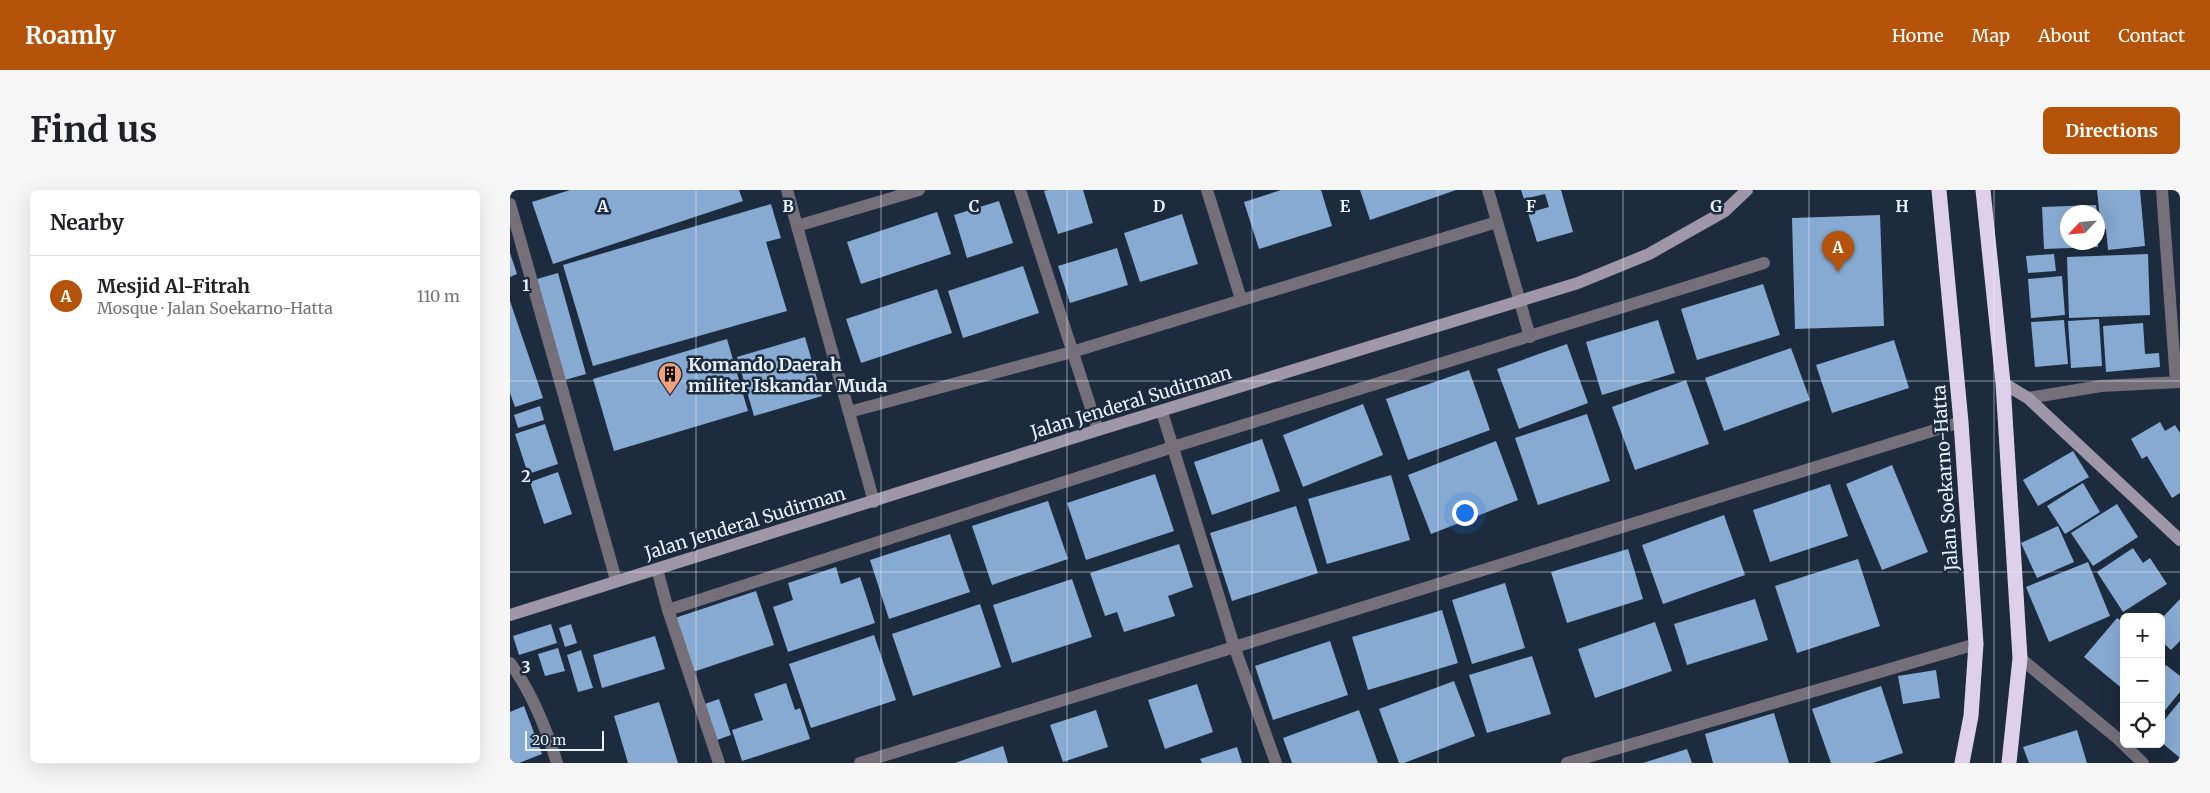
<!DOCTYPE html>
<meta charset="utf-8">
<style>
:root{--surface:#fff;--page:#f6f6f6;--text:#202124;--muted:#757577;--line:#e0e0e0;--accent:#b45309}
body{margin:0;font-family:Merriweather,serif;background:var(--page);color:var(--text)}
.controls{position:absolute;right:15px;bottom:15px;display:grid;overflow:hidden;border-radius:8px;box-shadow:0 5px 20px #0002}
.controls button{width:45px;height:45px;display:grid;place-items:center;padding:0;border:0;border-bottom:1px solid var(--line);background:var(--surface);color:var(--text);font:25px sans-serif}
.compass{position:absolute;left:1550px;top:15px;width:45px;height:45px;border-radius:50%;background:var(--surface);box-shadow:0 5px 20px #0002;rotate:244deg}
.scale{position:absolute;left:15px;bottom:12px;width:79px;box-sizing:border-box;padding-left:5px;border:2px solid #e8f2fd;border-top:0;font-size:14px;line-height:18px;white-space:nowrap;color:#e8f2fd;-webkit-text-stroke:4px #1c2b3d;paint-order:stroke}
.you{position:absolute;left:954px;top:322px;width:18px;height:18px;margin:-12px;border:4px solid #fff;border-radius:50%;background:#1a73e8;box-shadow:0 0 0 8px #1a73e833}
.badge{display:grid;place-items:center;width:32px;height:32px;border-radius:50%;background:var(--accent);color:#fff;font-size:16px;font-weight:700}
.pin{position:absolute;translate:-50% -41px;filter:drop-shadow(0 1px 2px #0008)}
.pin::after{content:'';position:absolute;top:26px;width:18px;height:15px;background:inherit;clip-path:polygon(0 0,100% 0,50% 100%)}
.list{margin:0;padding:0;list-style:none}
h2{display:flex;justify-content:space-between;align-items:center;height:65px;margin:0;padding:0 20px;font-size:21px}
h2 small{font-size:16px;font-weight:400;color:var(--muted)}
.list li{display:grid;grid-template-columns:32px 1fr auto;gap:15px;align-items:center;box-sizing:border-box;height:80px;padding:0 20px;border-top:1px solid var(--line)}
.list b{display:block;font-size:19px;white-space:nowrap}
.list p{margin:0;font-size:16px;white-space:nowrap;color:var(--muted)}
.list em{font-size:16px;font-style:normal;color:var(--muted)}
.icon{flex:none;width:28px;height:28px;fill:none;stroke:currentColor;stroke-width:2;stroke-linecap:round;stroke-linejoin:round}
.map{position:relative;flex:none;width:1670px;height:573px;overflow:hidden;border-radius:8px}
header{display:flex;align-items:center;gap:30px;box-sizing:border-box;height:70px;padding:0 25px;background:var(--accent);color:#fff}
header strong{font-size:24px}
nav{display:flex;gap:28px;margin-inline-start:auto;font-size:18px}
.intro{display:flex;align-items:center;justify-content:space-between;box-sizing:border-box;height:120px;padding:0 30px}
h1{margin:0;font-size:35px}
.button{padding:12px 22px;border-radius:8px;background:var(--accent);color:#fff;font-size:18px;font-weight:700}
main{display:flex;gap:30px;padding:0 30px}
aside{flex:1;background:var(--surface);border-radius:8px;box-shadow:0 5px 20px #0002}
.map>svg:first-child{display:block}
</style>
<header>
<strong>Roamly</strong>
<nav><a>Home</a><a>Map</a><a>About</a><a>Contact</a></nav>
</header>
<div class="intro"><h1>Find us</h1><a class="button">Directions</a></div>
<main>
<aside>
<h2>Nearby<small></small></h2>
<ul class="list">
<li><span class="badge">A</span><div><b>Mesjid Al-Fitrah</b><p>Mosque · Jalan Soekarno-Hatta</p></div><em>110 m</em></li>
</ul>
</aside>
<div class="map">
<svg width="1670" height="573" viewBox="0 0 1670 573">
<rect width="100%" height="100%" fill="#1c2b3d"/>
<g fill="#87aad2">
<path d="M60 0H229L233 11 43 74 22 12Z"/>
<path d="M538 0H573L583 33 548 44 534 1Z"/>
<path d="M771 0H811L822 36 749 59 734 12Z"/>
<path d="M850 0H946L860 30Z"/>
<path d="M1011 0H1051L1063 42 1027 52 1018 23 1039 17 1035 4 1014 9Z"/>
<path d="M1587 0H1630L1635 56 1598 60 1596 39H1591Z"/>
<path d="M489 11 503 53 457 68 444 25Z"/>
<path d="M261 14 271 48 256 52 277 121 83 176 53 75Z"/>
<path d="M1586 15 1587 22H1558V52H1588V57L1534 59 1532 17Z"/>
<path d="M427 22 441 64 351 94 337 52Z"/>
<path d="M672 24 688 74 630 92 614 43Z"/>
<path d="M1370 25 1374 136 1285 139 1282 28Z"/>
<path d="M607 58 618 95 560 113 548 76Z"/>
<path d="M0 63 7 84 0 87Z"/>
<path d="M1544 64 1546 81 1518 83 1516 66Z"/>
<path d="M1638 64 1640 125 1559 128 1557 67Z"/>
<path d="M513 76 529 123 453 148 438 101Z"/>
<path d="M48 83 76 184 55 190 27 89Z"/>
<path d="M1552 86 1555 125 1521 128 1518 89Z"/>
<path d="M1253 94 1270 145 1187 170 1171 119Z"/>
<path d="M427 99 442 143 351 173 336 129Z"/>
<path d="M0 111 33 208 5 217 0 203Z"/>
<path d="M1589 129 1592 176 1561 178 1558 131Z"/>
<path d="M1148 130 1165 183 1092 205 1076 152Z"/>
<path d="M1554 130 1558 174 1525 177 1521 132Z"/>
<path d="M1633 133 1635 164 1649 163 1650 177 1596 182 1593 136Z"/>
<path d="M295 147 312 206 244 226 227 167Z"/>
<path d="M217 149 238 221 104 261 83 189Z"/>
<path d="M1384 150 1399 198 1322 223 1306 175Z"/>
<path d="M1057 154 1078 213 1009 239 987 179Z"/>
<path d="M1281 158 1300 210 1214 241 1195 188Z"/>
<path d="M959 180 980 240 898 270 876 209Z"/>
<path d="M1176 190 1199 254 1125 280 1102 217Z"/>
<path d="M853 214 873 265 793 297 773 245Z"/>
<path d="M30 216 34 230 8 238 4 225Z"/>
<path d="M1077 224 1100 291 1028 315 1005 248Z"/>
<path d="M1650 232 1655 241 1665 235 1670 243V303L1662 308 1637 266 1632 269 1621 249Z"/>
<path d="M35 234 48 274 18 284 5 244Z"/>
<path d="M752 249 770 301 702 325 684 272Z"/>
<path d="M986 251 1008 310 921 344 898 285Z"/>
<path d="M1563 261 1579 287 1528 316 1513 290Z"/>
<path d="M1382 275 1418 362 1372 380 1336 294Z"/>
<path d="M48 282 62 324 34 334 20 292Z"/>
<path d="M645 284 664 341 576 370 557 313Z"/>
<path d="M881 285 900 350 817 374 798 309Z"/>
<path d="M1573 293 1590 322 1555 344 1537 316Z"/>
<path d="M1320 294 1338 346 1260 372 1243 320Z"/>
<path d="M538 311 558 369 482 395 462 336Z"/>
<path d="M1607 314 1628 347 1583 376 1561 343Z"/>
<path d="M786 316 808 383 722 411 700 343Z"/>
<path d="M1214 325 1235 385 1153 414 1132 355Z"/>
<path d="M1548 336 1564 372 1527 388 1511 353Z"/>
<path d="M440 344 460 402 379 429 360 370Z"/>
<path d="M669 354 683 397 658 406 665 426 614 442 607 422 595 426 580 383Z"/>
<path d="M1623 358 1633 373 1640 368 1657 394 1613 422 1587 382Z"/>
<path d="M1118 359 1133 409 1057 433 1041 382Z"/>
<path d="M1348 369 1370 436 1287 463 1265 396Z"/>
<path d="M1578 372 1600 426 1539 452 1516 397Z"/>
<path d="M326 377 331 394 350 387 365 433 278 462 263 417 283 410 278 393Z"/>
<path d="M562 389 582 447 502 473 483 415Z"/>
<path d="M995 393 1015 458 962 474 942 410Z"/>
<path d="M246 401 264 455 183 482 165 428Z"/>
<path d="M1245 409 1258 450 1177 475 1164 434Z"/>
<path d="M1670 409V451L1661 460 1651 451V429Z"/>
<path d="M470 414 491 477 403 506 382 444Z"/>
<path d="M932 420 948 473 858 500 842 447Z"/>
<path d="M1607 428 1614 433V500L1574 467Z"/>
<path d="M1145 432 1162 481 1085 508 1068 459Z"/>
<path d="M41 434 47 453 9 465 3 446Z"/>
<path d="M61 434 67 453 55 457 49 438Z"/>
<path d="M364 445 386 510 301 538 279 474Z"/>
<path d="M145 446 155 479 92 498 83 465Z"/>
<path d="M820 451 838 505 763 530 745 476Z"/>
<path d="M48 458 55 481 35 486 28 464Z"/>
<path d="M71 460 83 498 68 502 57 465Z"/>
<path d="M1022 466 1041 524 977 543 959 485Z"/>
<path d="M1656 475 1670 486V502L1651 525V481Z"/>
<path d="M1426 480 1430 508 1393 514 1388 486Z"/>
<path d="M944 491 965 546 894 573H889L869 519Z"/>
<path d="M276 493 285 520 290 518 300 549 232 571 222 540 253 530 244 504Z"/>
<path d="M687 494 703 542 655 559 638 510Z"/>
<path d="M1371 496 1393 563 1363 573H1321L1302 519Z"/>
<path d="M209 509 221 545 204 551 192 515Z"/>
<path d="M1670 511V568L1651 552V534Z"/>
<path d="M149 512 168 573H118L104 526Z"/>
<path d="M14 516 32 564 9 573H0V522Z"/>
<path d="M586 520 598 557 553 572 540 535Z"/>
<path d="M849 520 868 573H782L773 548Z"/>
<path d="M1264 523 1279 573H1203L1195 544Z"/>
<path d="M1567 540 1577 573H1519L1513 557Z"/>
<path d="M493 556 498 573H445Z"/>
<path d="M727 557 732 573H692L690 569Z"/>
<path d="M1177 559 1182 573H1133Z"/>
</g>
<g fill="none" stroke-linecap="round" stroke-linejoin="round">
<g stroke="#756f7a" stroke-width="12">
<path d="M277 0 364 312"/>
<path d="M510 0 588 240"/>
<path d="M697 0 731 109"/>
<path d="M978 0 1020 147"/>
<path d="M1652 0 1666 192"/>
<path d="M0 14 106 390"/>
<path d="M287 36 409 0"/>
<path d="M1518 208 1591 196 1670 192"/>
<path d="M339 222 562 162 987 32"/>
<path d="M652 222 724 456 766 573"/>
<path d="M147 379 158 420 209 573"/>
<path d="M158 420 663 257 1254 73"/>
<path d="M1510 468 1606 547 1633 573"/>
<path d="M0 473C22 502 36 538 47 573"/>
<path d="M350 573 1451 232"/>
<path d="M1057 573 1466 454"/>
</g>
<g stroke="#9f96a7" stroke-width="12">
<path d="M1493 193 1518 208 1670 350"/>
<path d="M0 425 588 240 1068 93 1139 64 1215 21 1237 0"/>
</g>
<g stroke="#ded0ea" stroke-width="15">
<path d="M1429 0 1451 232 1466 454 1461 526 1452 573"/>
<path d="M1473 0 1493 193 1510 468 1499 573"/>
</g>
</g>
<path fill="none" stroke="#e8f2fd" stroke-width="1" stroke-opacity="0.55" d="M186 0V573M371 0V573M557 0V573M742 0V573M928 0V573M1113 0V573M1299 0V573M1484 0V573M0 191H1670M0 382H1670"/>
<defs>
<g id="building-pin" transform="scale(1.25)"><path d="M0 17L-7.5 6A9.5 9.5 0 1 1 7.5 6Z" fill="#f1a27b" stroke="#1c2b3d"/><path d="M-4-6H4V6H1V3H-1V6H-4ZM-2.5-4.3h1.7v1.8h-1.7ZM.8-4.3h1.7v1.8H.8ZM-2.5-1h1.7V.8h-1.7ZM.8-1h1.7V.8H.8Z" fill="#111"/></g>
</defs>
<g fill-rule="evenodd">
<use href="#building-pin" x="160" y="184"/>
</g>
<g text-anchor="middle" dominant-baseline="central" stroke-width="5" stroke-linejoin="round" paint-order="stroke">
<g font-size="18" font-weight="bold" fill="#e8f2fd" stroke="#1c2b3d" text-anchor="start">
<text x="178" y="174">Komando Daerah<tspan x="178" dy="21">militer Iskandar Muda</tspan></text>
</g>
<g font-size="18" fill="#e8f2fd" stroke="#1c2b3d">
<text transform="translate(621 212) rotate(-17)">Jalan Jenderal Sudirman</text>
<text transform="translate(1435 288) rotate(-94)">Jalan Soekarno-Hatta</text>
<text transform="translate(235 333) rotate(-17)">Jalan Jenderal Sudirman</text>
</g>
</g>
<g font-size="16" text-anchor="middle" font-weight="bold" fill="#e8f2fd" stroke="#1c2b3d" stroke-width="5" stroke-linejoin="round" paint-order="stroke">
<text x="93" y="22">A</text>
<text x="278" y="22">B</text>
<text x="464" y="22">C</text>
<text x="649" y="22">D</text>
<text x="835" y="22">E</text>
<text x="1021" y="22">F</text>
<text x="1206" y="22">G</text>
<text x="1392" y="22">H</text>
<text x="16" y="101">1</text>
<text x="16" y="292">2</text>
<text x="16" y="483">3</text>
</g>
</svg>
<div class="controls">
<button>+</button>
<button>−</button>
<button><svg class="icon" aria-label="locate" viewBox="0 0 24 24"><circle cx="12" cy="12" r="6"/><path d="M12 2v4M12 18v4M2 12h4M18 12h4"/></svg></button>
</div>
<svg class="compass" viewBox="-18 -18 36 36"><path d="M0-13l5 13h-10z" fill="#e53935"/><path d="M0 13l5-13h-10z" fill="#757577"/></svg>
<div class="scale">20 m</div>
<div class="you"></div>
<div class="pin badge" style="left:1328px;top:82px">A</div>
</div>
</main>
